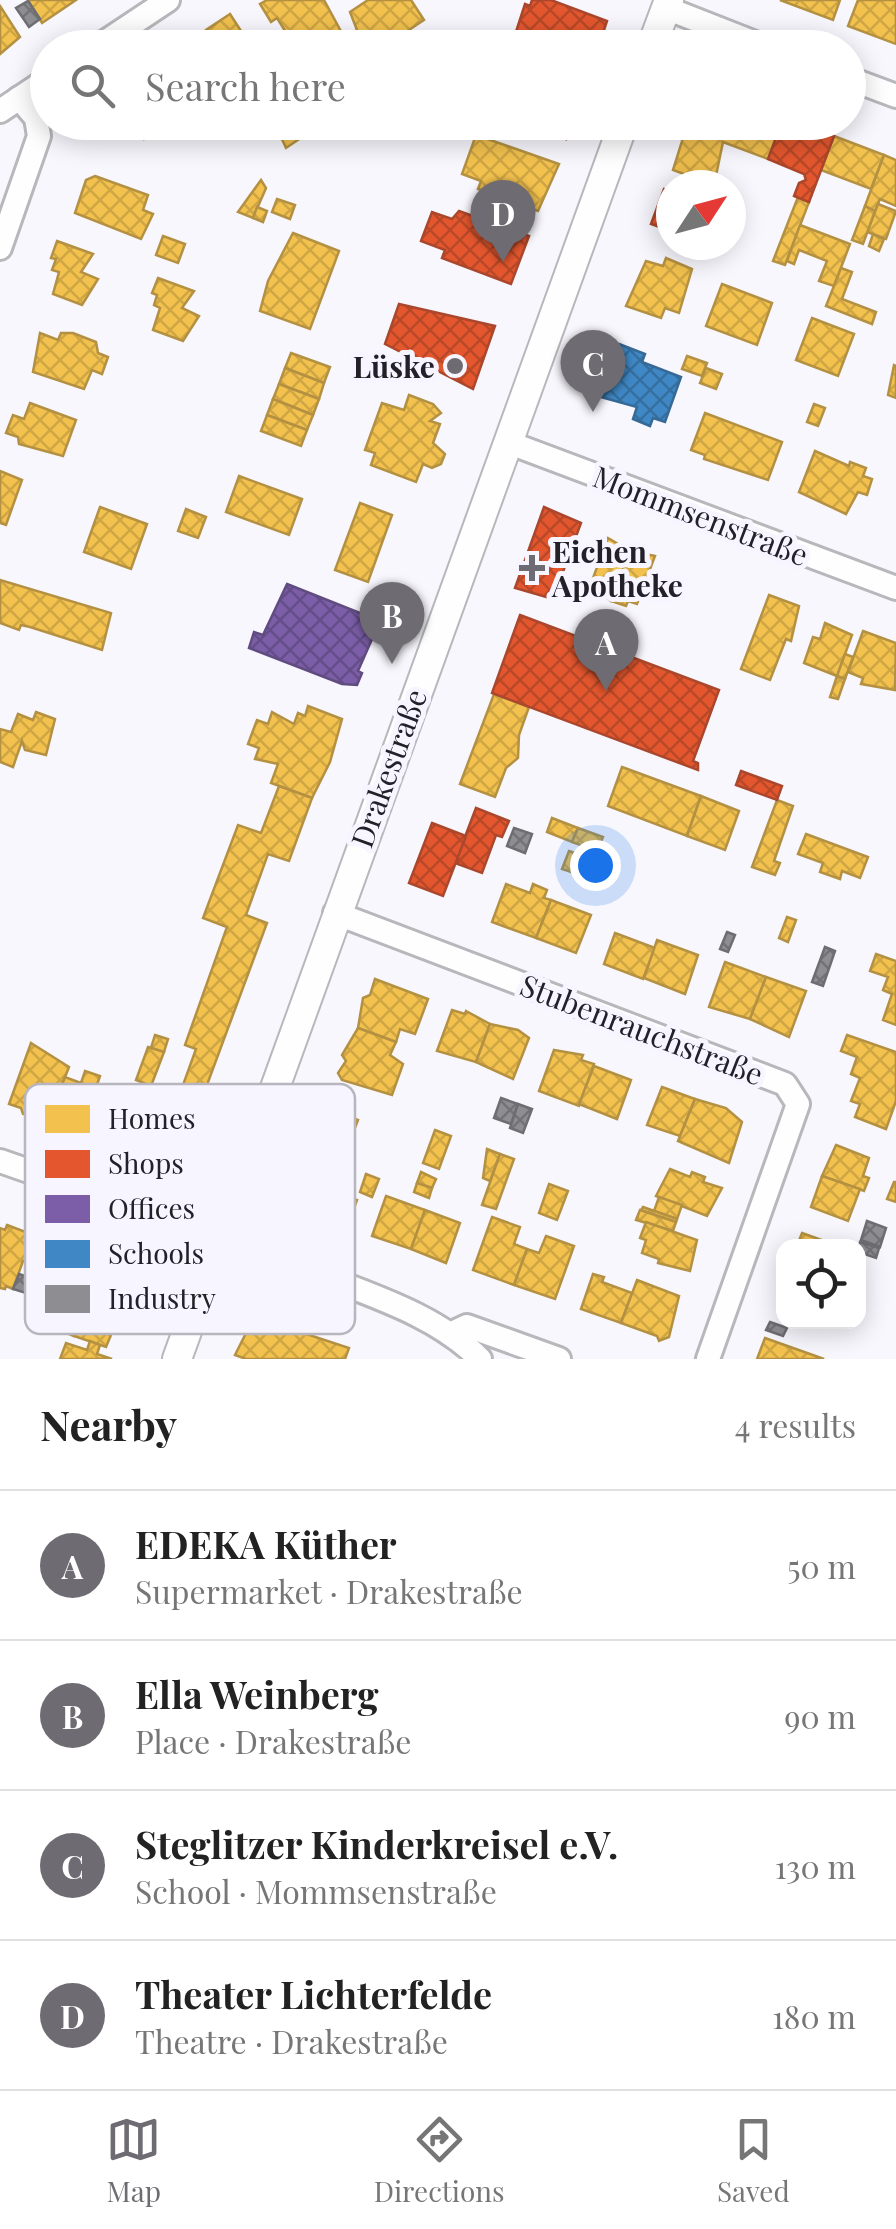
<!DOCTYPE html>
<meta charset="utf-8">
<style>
:root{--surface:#fff;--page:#f2f2f2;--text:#222;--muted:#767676;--line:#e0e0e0;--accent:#6e6c72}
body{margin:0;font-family:"Playfair Display",serif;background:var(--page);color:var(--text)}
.controls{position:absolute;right:30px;bottom:30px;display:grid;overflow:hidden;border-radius:20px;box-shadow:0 5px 25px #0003}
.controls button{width:90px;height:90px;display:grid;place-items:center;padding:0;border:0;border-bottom:2px solid var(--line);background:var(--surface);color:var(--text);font:50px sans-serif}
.compass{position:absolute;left:656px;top:170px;width:90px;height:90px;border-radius:50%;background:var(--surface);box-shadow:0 5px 25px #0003;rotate:54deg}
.you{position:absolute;left:595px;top:865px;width:35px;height:35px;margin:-25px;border:8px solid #fff;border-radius:50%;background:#1a73e8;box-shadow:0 0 0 15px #1a73e833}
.badge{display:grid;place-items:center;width:65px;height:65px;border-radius:50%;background:var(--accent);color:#fff;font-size:32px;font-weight:700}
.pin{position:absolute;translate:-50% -82px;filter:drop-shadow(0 2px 5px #0008)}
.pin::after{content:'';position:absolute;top:52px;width:35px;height:30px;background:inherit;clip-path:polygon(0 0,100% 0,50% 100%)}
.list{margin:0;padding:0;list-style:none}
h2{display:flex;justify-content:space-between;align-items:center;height:130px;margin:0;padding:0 40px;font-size:42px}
h2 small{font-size:32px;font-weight:400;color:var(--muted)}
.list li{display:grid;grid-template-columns:65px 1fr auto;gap:30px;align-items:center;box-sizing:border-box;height:150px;padding:0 40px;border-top:2px solid var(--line)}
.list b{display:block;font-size:38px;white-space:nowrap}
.list p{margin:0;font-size:32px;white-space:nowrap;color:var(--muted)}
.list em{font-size:32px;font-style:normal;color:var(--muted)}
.icon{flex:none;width:55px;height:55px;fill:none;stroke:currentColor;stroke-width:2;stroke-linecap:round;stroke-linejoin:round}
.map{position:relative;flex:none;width:896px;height:1359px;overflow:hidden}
.search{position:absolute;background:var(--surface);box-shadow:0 5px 25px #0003;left:30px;right:30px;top:30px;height:110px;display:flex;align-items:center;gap:25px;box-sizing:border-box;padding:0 35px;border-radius:55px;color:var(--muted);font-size:38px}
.sheet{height:730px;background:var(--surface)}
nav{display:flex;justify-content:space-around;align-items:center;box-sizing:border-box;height:140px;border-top:2px solid var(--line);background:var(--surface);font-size:28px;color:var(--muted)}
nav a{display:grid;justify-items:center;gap:5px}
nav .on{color:var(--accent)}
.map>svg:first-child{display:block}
</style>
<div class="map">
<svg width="896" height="1359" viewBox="0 0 896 1359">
<defs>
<pattern id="homes-cross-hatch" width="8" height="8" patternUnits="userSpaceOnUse" patternTransform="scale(2.5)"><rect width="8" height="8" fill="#f2c14e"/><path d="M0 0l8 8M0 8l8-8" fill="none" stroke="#cfa644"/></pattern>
<pattern id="shops-cross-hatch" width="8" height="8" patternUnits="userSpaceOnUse" patternTransform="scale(2.5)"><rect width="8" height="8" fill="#e4572e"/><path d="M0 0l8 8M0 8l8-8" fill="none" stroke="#b84827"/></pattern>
<pattern id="offices-cross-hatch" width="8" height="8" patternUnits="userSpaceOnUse" patternTransform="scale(2.5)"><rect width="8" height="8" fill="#7b5ea7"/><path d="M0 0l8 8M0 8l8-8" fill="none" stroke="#644d88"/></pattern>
<pattern id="schools-cross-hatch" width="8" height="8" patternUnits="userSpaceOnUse" patternTransform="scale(2.5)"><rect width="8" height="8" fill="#3f88c5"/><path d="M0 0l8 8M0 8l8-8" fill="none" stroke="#346fa0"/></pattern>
<pattern id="industry-cross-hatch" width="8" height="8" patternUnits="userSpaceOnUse" patternTransform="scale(2.5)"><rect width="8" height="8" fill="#8d8d92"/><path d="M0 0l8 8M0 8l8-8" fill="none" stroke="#737377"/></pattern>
</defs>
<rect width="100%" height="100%" fill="#f8f7fd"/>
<g fill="url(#homes-cross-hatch)" stroke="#b49142" stroke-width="2.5">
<path d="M28 0H76L42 23Z"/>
<path d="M267 0H324L350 48H290L294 45 277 18 271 22 260 4Z"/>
<path d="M368 0H411L424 20 382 48H350L344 38 357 30 350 12Z"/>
<path d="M780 0H840L833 20Z"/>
<path d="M858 0H896V44L848 26Z"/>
<path d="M0 6 20 37 0 54Z"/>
<path d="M230 14 252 48H216L206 30Z"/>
<path d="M133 122H169L144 139Z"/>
<path d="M274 122H306L311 131 286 148Z"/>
<path d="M688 122H782L768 159 723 142 714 185 673 170Z"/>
<path d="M476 135 559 164 538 211 478 189 481 181 462 174Z"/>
<path d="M834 136 884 155 871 189 821 170Z"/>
<path d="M884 155 896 160V206L880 199 875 211 865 206Z"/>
<path d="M95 176 148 195 143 210 153 214 141 239 75 213 86 180Z"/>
<path d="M261 180 266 188 253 218 238 212Z"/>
<path d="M798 197 809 202 785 265 773 261Z"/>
<path d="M277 199 295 205 290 219 272 212Z"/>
<path d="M878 204 896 211 886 239 867 232Z"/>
<path d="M865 206 875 211 863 244 852 240Z"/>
<path d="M257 207 267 211 263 222 253 218Z"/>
<path d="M800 225 850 244 834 286 819 281 827 261 799 250 794 264 787 261Z"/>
<path d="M293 233 339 251 310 329 260 311 268 281Z"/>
<path d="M873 234 884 239 879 251 869 246Z"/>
<path d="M163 236 185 244 178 263 156 255Z"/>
<path d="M57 241 93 254 81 272 98 279 82 305 53 294 59 272 52 270 56 259 51 258Z"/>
<path d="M666 258 692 269 679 313 665 308 661 318 626 306 646 261 663 266Z"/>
<path d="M841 268 852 272 842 299 876 312 872 324 826 306Z"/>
<path d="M158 278 194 291 182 308 199 316 183 341 153 330 160 308 154 305 157 295 152 293Z"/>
<path d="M722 284 772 303 757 345 706 326Z"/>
<path d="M812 318 854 334 838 376 796 360Z"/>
<path d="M40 333 58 340 61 333H73L96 342 98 353 108 357 102 374 92 370 84 389 33 372Z"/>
<path d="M291 353 330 367 324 383 285 368Z"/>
<path d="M687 356 707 363 702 376 682 369Z"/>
<path d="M894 365 896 366V398L888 395Z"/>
<path d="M285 368 324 383 319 399 279 384Z"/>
<path d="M706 368 722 374 716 389 700 383Z"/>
<path d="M279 384 319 399 313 415 273 399Z"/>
<path d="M409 395 433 404 441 413 430 421 440 424 433 443 445 454 441 464 432 468 423 464 416 482 371 465 375 453 365 450 382 403 404 410Z"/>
<path d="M273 399 313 415 307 430 267 415Z"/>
<path d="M30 403 76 420 63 456 19 444 18 437 6 433 13 415 24 419Z"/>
<path d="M814 404 825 408 818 426 807 422Z"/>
<path d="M705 413 782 442 768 480 704 459 705 455 691 450Z"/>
<path d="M267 415 307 430 301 446 261 431Z"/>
<path d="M815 451 849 466 850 462 866 468 863 476 872 479 867 495 858 492 846 514 799 492Z"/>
<path d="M0 471 22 480 6 525 0 523Z"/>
<path d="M239 476 302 499 289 535 226 512Z"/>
<path d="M360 503 392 515 368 582 335 570Z"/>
<path d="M100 507 147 524 131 569 84 552Z"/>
<path d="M186 509 206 517 198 538 178 531Z"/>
<path d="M608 538 630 551 611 601 590 586Z"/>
<path d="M630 551 655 556 637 604 628 601 626 606 611 601Z"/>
<path d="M0 580 111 613 102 650 30 627 21 625 19 630 0 623Z"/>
<path d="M650 582 657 585 651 600 644 597Z"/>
<path d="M769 595 799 606 791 641 786 639 770 680 741 669Z"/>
<path d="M825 623 852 635 837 676 804 663 813 637 820 639Z"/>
<path d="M863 631 896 643 895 690 861 684 863 678 848 672Z"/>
<path d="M845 654 853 657 845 679 837 676Z"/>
<path d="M837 676 845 679 838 699 830 697Z"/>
<path d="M494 694 529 707 519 735 518 758 506 768 495 797 460 784Z"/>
<path d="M308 706 342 719 330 762 312 798 271 783 278 764 255 759 259 748 248 744 257 720 268 724 272 712 294 724 298 713 305 716Z"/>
<path d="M36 712 55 719 46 755 25 750 22 741 13 767 0 762V729L11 732 18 714 33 720Z"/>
<path d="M622 767 701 796 687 836 608 806Z"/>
<path d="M279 786 312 798 289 861 268 854 246 915 267 923 181 1155 167 1161 130 1148 136 1128 164 1138 196 1049 185 1045 227 927 203 918 238 825 261 833Z"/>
<path d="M701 796 739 811 725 850 687 836Z"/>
<path d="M777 800 793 806 774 861 780 863 775 875 752 867Z"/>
<path d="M552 818 578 828 572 842 547 832Z"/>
<path d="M578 828 603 837 597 851 572 842Z"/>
<path d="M806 834 868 857 860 878 842 871 840 879 820 872 823 863 798 854Z"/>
<path d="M569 851 578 854 571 872 562 869Z"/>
<path d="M506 884 530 893 533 884 547 890 544 898 551 900 536 938 492 922Z"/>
<path d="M551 900 591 915 576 953 536 938Z"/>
<path d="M787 917 796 920 788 942 779 938Z"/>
<path d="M615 933 655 948 643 979 604 964Z"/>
<path d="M657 940 698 955 685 994 644 978Z"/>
<path d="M876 954 896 961V1025L883 1020 892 994 883 990 888 977 870 971Z"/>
<path d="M725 962 766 977 750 1019 709 1007Z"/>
<path d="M766 977 806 991 789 1037 750 1019Z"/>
<path d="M375 979 428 999 415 1034 400 1029 396 1042 358 1028 363 998 370 995Z"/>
<path d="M452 1010 465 1014 466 1011 490 1024 476 1062 437 1051Z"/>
<path d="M490 1024 518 1030 529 1038 513 1079 476 1062Z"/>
<path d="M358 1028 396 1042 390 1055 403 1064 392 1095 342 1080 338 1073 346 1061 342 1055Z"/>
<path d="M155 1035 168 1039 164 1052 151 1048Z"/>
<path d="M847 1035 896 1052V1101L886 1129 855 1117 860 1104 851 1101 860 1078 851 1074 857 1057 841 1051Z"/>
<path d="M31 1043 69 1067 49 1118 23 1114 21 1108 9 1104Z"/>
<path d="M148 1047 164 1052 151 1086 136 1080Z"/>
<path d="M554 1050 583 1055 581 1060 594 1064 579 1106 539 1091Z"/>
<path d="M594 1066 631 1080 617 1119 579 1104Z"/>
<path d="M85 1071 100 1076 96 1088 123 1098 108 1137 68 1131 65 1123 49 1118 65 1077 81 1083Z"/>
<path d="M662 1087 695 1099 680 1136 647 1125Z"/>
<path d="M695 1099 726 1108 742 1122 729 1163 678 1141Z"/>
<path d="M329 1109 358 1120 341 1164 312 1153Z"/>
<path d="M435 1130 451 1136 439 1169 423 1163Z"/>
<path d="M836 1145 869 1158 863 1176 869 1178 864 1191 822 1176Z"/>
<path d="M487 1149 500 1154 490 1181 483 1178Z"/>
<path d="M311 1153 346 1166 337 1193 357 1200 348 1225 298 1210 292 1198Z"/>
<path d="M500 1154 514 1159 496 1209 482 1205Z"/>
<path d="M670 1169 690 1177 692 1172 705 1177 703 1182 722 1188 707 1216 656 1196Z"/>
<path d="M421 1172 436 1179 432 1188 417 1183Z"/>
<path d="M366 1174 379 1179 372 1197 360 1192Z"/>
<path d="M822 1176 860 1189 848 1221 811 1207Z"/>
<path d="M894 1182H896V1202L887 1199Z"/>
<path d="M417 1183 432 1188 429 1198 414 1192Z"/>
<path d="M549 1184 568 1191 557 1220 539 1213Z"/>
<path d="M386 1196 425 1210 411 1249 372 1236Z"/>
<path d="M659 1197 682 1205 677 1219 654 1211Z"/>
<path d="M643 1207 677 1219 676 1222 641 1210Z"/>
<path d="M425 1210 460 1223 446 1263 411 1249Z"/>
<path d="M640 1210 676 1222 673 1231 636 1220Z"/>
<path d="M492 1217 520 1227 514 1244 527 1249 514 1285 473 1270Z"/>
<path d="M646 1222 697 1240 690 1271 658 1263 659 1259 642 1253 646 1240 640 1238Z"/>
<path d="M7 1225 31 1234 26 1253 31 1254 28 1263 23 1261 13 1289 6 1286 5 1289 0 1288V1228L5 1230Z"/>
<path d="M802 1233 838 1246H797Z"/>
<path d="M546 1236 574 1246 555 1299 514 1285 527 1249 539 1253Z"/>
<path d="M593 1274 604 1277 602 1282 632 1293 621 1323 581 1309Z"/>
<path d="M637 1280 679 1296 669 1337 659 1341 657 1336 621 1323Z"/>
<path d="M261 1319 349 1348 345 1359H246L235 1355 251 1323Z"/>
<path d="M62 1320 78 1325 74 1336 59 1330Z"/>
<path d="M79 1323 111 1335 106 1347 74 1336Z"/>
<path d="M765 1338 824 1359H757Z"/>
<path d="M90 1341 100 1345 97 1354 112 1359H60L66 1343 87 1350Z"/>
</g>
<g fill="url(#shops-cross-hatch)" stroke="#aa472c" stroke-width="2.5">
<path d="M532 0H551L607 21 598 48H539L515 35 525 4 530 6Z"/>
<path d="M522 122H572L566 139Z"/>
<path d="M782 122H798L834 136 809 202 794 196 799 183 806 180 804 174 768 159Z"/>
<path d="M664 189 671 191V231L651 224Z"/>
<path d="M459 211 529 236 511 284 442 258 445 250 421 241 432 212 452 219Z"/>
<path d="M399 304 495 326 473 389 385 344Z"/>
<path d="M544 507 581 523 553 599 515 588Z"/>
<path d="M520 615 719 690 693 761 698 763V770L492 693Z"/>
<path d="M741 771 782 786 777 800 736 785Z"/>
<path d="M476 808 509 821 502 837 496 835 482 873 455 863Z"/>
<path d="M432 823 466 836 443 896 409 883Z"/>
</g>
<path fill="url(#offices-cross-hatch)" stroke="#614c81" stroke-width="2.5" d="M287 584 380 621 358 671 362 673 357 685 342 684 249 648 254 632 263 635Z"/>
<path fill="url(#schools-cross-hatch)" stroke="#376996" stroke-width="2.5" d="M619 344 645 354 642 362 681 377 665 422 653 418 650 426 633 419 637 407 597 396 594 390Z"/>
<g fill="url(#industry-cross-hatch)" stroke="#6d6d72" stroke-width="2.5">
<path d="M28 1 40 19 29 27 16 8Z"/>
<path d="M514 828 532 834 525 853 507 846Z"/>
<path d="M727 932 735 935 728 952 720 949Z"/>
<path d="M825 947 835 951 823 986 812 982Z"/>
<path d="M501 1098 518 1104 511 1124 494 1118Z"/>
<path d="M518 1104 532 1109 523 1133 510 1128Z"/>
<path d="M867 1221 886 1228 880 1247 861 1240Z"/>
<path d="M860 1242 879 1248 876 1258 858 1252Z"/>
<path d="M19 1274 31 1278 26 1293 13 1289Z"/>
<path d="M770 1322 787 1328 783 1336 766 1330Z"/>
</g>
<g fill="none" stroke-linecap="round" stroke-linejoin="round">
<g stroke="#b8b7bc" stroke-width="28">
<g id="minor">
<path d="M666 8 768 48"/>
<path d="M96 48 168 0"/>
<path d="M848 78 896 96"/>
<path d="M0 111 48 79"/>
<path d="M0 248 39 136 36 118 19 98"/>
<path d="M507 442 896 588"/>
<path d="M335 913 785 1084 798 1104 708 1359"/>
<path d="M0 1161C108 1199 218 1234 325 1277 379 1298 438 1317 480 1359"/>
<path d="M450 1334 467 1326 559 1359"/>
</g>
</g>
<g stroke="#b8b7bc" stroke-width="32">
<g id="major">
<path d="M651 48 669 0"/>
<path d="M177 1359 624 122"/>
</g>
</g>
<use href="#minor" stroke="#fefeff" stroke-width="22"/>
<use href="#major" stroke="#fefeff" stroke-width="28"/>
</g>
<g fill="#6e6c72" stroke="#f7f5ff" stroke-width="4">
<circle cx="455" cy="366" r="10"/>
<path d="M527 553h10v10h10v10h-10v10h-10v-10h-10v-10h10z"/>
</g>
<g text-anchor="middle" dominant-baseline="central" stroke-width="10" stroke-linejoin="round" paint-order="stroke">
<g font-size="30" font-weight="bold" fill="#232127" stroke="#f7f5ff" text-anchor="end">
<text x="435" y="366">Lüske</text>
<text x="552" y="551" text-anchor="start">Eichen<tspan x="552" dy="34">Apotheke</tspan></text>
</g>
<g font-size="30" fill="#232127" stroke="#f7f5ff">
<text transform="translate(701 515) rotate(21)">Mommsenstraße</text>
<text transform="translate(388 768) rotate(-70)">Drakestraße</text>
<text transform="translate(642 1029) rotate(21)">Stubenrauchstraße</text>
</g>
</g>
<rect x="25" y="1084" width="330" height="250" rx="15" fill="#f7f5ff" stroke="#b7b5be" stroke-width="2.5"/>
<rect x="45" y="1105" width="45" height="28" fill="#f2c14e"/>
<rect x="45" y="1150" width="45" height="28" fill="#e4572e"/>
<rect x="45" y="1195" width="45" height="28" fill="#7b5ea7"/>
<rect x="45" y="1240" width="45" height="28" fill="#3f88c5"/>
<rect x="45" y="1285" width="45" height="28" fill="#8d8d92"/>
<g font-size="28" fill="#232127">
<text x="108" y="1129">Homes</text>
<text x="108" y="1174">Shops</text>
<text x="108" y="1219">Offices</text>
<text x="108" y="1264">Schools</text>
<text x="108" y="1309">Industry</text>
</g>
</svg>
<div class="controls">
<button><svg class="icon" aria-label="locate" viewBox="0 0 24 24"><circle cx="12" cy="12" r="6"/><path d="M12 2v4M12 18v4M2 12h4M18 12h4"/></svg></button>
</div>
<svg class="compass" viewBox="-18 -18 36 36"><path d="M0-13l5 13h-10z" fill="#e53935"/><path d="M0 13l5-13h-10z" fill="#767676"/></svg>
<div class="you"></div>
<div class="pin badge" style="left:606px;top:691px">A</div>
<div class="pin badge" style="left:392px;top:664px">B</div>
<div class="pin badge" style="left:593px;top:412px">C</div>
<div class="pin badge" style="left:503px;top:262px">D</div>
<div class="search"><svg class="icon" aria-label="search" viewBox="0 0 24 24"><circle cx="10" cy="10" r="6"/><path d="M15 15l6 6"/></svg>Search here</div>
</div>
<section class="sheet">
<h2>Nearby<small>4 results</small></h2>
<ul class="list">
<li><span class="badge">A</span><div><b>EDEKA Küther</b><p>Supermarket · Drakestraße</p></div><em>50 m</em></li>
<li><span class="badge">B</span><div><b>Ella Weinberg</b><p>Place · Drakestraße</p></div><em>90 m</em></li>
<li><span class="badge">C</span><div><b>Steglitzer Kinderkreisel e.V.</b><p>School · Mommsenstraße</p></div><em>130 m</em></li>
<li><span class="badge">D</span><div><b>Theater Lichterfelde</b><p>Theatre · Drakestraße</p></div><em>180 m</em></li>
</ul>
</section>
<nav>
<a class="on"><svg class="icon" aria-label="map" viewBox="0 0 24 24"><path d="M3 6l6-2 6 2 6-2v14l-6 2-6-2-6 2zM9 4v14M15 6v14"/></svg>Map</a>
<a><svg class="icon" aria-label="directions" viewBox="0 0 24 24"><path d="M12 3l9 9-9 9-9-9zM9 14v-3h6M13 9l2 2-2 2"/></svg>Directions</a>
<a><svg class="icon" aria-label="saved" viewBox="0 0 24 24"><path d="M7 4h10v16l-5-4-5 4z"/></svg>Saved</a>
</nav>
